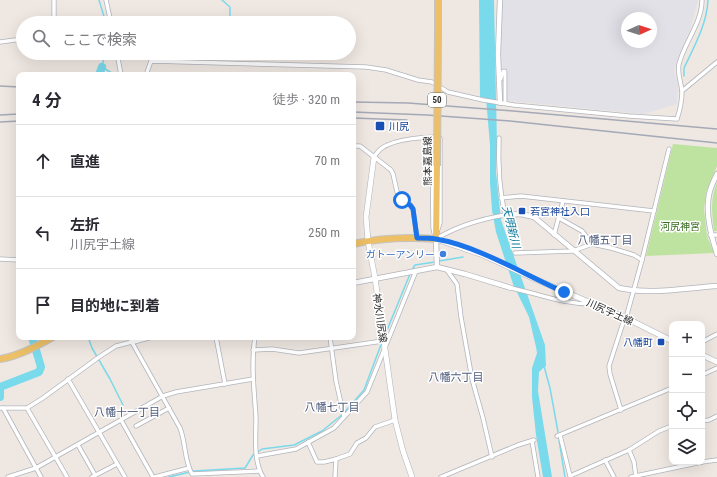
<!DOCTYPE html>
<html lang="ja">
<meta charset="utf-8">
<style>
:root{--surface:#fff;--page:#f7f7f7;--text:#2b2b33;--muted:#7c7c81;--line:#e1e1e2}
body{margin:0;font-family:"Roboto Condensed","Noto Sans JP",sans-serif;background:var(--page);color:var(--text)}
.controls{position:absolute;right:12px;bottom:12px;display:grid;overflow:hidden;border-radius:8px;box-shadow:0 4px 16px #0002}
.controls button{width:36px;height:36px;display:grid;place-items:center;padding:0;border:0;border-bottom:1px solid var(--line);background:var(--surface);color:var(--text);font:20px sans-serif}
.compass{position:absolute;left:621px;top:12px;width:36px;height:36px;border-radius:50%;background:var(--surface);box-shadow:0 4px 16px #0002;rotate:87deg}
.stop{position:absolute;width:12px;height:12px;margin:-9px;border:3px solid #1a73e8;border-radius:50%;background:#fff}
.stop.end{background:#1a73e8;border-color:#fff;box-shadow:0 1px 4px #0008}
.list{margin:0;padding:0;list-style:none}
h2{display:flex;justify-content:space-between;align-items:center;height:52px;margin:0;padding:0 16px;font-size:17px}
h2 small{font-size:13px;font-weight:400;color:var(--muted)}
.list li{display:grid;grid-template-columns:26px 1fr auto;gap:12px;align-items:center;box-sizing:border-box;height:72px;padding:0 16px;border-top:1px solid var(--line)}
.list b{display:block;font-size:15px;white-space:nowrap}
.list p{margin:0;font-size:13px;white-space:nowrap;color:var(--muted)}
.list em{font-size:13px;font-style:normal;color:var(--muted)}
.icon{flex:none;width:22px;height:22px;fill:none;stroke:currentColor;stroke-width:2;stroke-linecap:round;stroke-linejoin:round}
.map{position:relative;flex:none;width:717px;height:477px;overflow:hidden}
.search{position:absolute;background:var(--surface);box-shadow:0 4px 16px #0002;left:16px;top:16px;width:340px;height:44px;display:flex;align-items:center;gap:10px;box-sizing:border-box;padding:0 14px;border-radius:22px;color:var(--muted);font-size:15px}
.panel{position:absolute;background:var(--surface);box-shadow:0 4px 16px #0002;left:16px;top:72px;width:340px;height:268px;border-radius:8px}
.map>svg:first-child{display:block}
</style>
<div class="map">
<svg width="717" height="477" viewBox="0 0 717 477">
<rect width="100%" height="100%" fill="#efe7e1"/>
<path fill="#e2e1e8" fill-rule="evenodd" d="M502 0H698L690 30 678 57 674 71 678 83 677 104 643 114 500 100ZM627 18H651V42H627Z"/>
<g fill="#bee3a0">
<path d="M673 144 717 148V166L706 193 704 209 707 236 714 253 646 256Z"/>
<path d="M717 182V231H714C712 211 710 201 717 182Z"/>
</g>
<path fill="#79daec" d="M479 0H494L497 146 496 172 501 220 545 345 546 366 542 369 539 372 538 391 552 477H543L536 435 532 397V368L537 353 536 347 529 317 513 284 496 232 492 210 490 183V145L486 98 480 97Z"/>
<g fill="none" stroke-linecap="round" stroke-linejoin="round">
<g stroke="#79daec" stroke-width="1.5">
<path d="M99 0 106 23"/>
<path d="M222 0 230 7V23"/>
<path d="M105 53 102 67 115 75"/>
<path d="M230 55V53"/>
<path d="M684 76V68C694 47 707 24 708 0"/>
<path d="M439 261 463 257"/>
<path d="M412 270 415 265 435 262"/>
<path d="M385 335 410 274"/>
<path d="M88 337 92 348 110 379 123 405"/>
<path d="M544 366 550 388 558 432"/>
<path d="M559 440 565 477"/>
<path d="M169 477 194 471 245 468 253 455 262 449 294 445 322 431 343 414 364 390 382 342"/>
</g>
<g stroke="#79daec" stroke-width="8">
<path d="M99 75 102 67"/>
<path d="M0 397V387L39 372 41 367 32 337"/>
</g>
<g stroke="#b1b5bd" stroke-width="4.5">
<path id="pedestrian" d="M501 79 503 71H505V102"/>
</g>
<g stroke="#b1b5bd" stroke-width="5">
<g id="minor">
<path d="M54 0V23"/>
<path d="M106 0 111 23"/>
<path d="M0 42 23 39"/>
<path d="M117 53 121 75"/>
<path d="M146 75 151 61 366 67 386 70 418 80 432 82 448 92 483 100 514 105 629 116 677 119C680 110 682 100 682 91 681 82 677 74 679 64 684 43 702 23 702 0"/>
<path d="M682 91 717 62"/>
<path d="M432 137 433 228 434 233"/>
<path d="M353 146H360L391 170 393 174 398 196 411 205 413 209 417 238"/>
<path d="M374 157C376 154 379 150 382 148 395 139 426 136 440 138V223L438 229"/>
<path d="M501 198 521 196 654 211"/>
<path d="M559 218 582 231 592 244"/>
<path d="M554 235 563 201"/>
<path d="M710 235H717"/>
<path d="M436 239C457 226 481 219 505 215 499 189 498 164 499 138"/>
<path d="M515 253 573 251 592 244 611 248 634 255 642 260"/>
<path d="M0 259 19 260"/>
<path d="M446 269 457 284 461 317 472 379 483 418 492 457"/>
<path d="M511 288C540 294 561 304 592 304"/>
<path d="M129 337 180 428C186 443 184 460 192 474L259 471"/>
<path d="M216 337 225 384"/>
<path d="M255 337C251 363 254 390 256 417 256 436 253 461 263 477"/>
<path d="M330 337 336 381 344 417"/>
<path d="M702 342 717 334"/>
<path d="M253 350 272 349 299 353 383 341"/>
<path d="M702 375 717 368"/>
<path d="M68 379 125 477"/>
<path d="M0 408H27L43 398 99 357 116 346 132 342"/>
<path d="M3 408 41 477"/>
<path d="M27 408 67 477"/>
<path d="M621 410 610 374 609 366 623 323 626 318 642 260 669 149"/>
<path d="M121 420 153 477"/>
<path d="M702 421 709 420 717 416"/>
<path d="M136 426 169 408"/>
<path d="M560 435 570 476 629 450 659 431 672 426"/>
<path d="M557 436 672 388"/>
<path d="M532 441 538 477"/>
<path d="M308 442 317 462H324L336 459"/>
<path d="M78 445 95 475"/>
<path d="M629 450 634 462 636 477"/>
<path d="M257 456 296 449 334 428 367 392 416 271"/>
<path d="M605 460 614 477"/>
<path d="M702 462 717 460"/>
<path d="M8 477 36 468 163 396 176 392 253 379"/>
<path d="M92 477 117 464"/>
<path d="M155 477 189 468"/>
<path d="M335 477 336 459 350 454 357 443 366 438 375 427 395 420"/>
<path d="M441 477 518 445 534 440"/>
<path d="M631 477 702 462"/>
</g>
</g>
<g stroke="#b1b5bd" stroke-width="6">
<g id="tertiary">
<path d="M500 103 498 54 500 0"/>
<path d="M717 174C714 180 710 188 709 195 705 214 711 236 717 254"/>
<path d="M505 215 521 214 534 217 619 288C651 295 685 288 717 286"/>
<path d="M436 239 437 267"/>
<path d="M353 283 437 267 465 274 511 288"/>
<path d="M132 342 150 337"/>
</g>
</g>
<g stroke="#b1b5bd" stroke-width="6">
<g id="secondary">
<path d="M374 157 366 217 368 241 375 278 395 420 403 451 412 477"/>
<path d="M436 239 483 255 535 279 626 318 672 341"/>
<path d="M702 355 717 362"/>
</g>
</g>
<g stroke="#c4c4c4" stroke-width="8">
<g id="primary">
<path d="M438 0V33"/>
<path d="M353 244C380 238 408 237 436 239L437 166"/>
<path d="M0 359C19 356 37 346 53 337"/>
</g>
</g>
<use href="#pedestrian" stroke="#fff" stroke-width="3"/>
<use href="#minor" stroke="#fff" stroke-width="3.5"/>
<use href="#tertiary" stroke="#fff" stroke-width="4.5"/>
<use href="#secondary" stroke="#fff" stroke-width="5"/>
<use href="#primary" stroke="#edc067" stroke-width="6"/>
<g stroke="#a4a9b7" stroke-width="1.5">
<path d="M0 86 19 87"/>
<path d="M353 102 408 103 513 111 717 129"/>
<path d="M353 112 427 115 510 121 717 143"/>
<path d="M0 115 19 114"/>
<path d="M353 118 407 120"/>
<path d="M0 122 19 121"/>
</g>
<g stroke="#c4c4c4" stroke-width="8" stroke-linecap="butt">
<path id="primary-bridge" d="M437 166 438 33"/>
</g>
<use href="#primary-bridge" stroke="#edc067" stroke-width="6"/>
</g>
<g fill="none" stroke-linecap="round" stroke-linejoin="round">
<path stroke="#1a73e8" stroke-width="5" d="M402 200 410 205 413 209 417 238C423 238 430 238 436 239 478 246 525 275 564 292"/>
</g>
<g fill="#1a4fb4" stroke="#fff" stroke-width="1.5">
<rect x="375" y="121" width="10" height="10" rx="2"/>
<rect x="518" y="207" width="8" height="8" rx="2"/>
<rect x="657" y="338" width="8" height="8" rx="2"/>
</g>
<circle fill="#3f7fe0" stroke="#fff" stroke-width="1.5" cx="443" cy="254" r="4"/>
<g text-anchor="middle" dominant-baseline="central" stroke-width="3" stroke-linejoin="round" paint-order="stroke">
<rect fill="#fff" stroke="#6d6d6d" stroke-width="1" x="428" y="93" width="18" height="14" rx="3"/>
<g font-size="9" font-weight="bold" fill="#2e2e2e">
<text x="437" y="100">50</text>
</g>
<g font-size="10" fill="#164399" stroke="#fff" text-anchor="start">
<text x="389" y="126">川尻</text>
<text x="530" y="211">若宮神社入口</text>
<text x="653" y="342" text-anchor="end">八幡町</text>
</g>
<g font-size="10" fill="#2e2e2e" stroke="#fff">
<text transform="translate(427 161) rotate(-90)">熊本嘉島線</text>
<text transform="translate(610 312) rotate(24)">川尻宇土線</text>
<text transform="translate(380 318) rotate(82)">神水川尻線</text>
</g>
<g font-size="10" fill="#366b1e" stroke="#fff">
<text x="680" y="226">河尻神宮</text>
</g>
<g font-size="10" fill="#366cbe" stroke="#fff" text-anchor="end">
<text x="435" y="254">ガトーアンリー</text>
</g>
<g font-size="11" font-style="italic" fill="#127d9e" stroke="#fff">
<text transform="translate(511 227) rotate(76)">天明新川</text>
</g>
<g font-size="11" fill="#4f5c7e" stroke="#fff">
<text x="605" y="240">八幡五丁目</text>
<text x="456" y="377">八幡六丁目</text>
<text x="332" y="407">八幡七丁目</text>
<text x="127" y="412">八幡十一丁目</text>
</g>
</g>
</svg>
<div class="controls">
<button>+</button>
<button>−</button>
<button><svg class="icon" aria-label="locate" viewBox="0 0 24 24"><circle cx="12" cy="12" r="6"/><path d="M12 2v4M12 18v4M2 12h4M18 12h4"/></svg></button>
<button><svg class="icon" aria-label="layers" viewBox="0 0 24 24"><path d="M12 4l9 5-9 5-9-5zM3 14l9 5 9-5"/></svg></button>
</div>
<svg class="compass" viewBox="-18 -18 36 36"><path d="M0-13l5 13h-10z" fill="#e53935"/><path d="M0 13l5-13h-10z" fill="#7c7c81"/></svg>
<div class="stop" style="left:402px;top:200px"></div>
<div class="stop end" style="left:564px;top:292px"></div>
<div class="search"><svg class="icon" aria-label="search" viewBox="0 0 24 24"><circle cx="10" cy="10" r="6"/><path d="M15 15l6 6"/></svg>ここで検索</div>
<section class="panel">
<h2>4 分<small>徒歩 · 320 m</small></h2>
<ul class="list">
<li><svg class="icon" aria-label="ahead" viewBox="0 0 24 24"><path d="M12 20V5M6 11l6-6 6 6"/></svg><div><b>直進</b></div><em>70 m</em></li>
<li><svg class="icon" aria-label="left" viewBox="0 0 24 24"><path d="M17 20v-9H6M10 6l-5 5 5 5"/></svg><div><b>左折</b><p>川尻宇土線</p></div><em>250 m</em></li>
<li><svg class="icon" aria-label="arrive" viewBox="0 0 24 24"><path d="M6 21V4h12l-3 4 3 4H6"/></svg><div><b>目的地に到着</b></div></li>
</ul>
</section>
</div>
